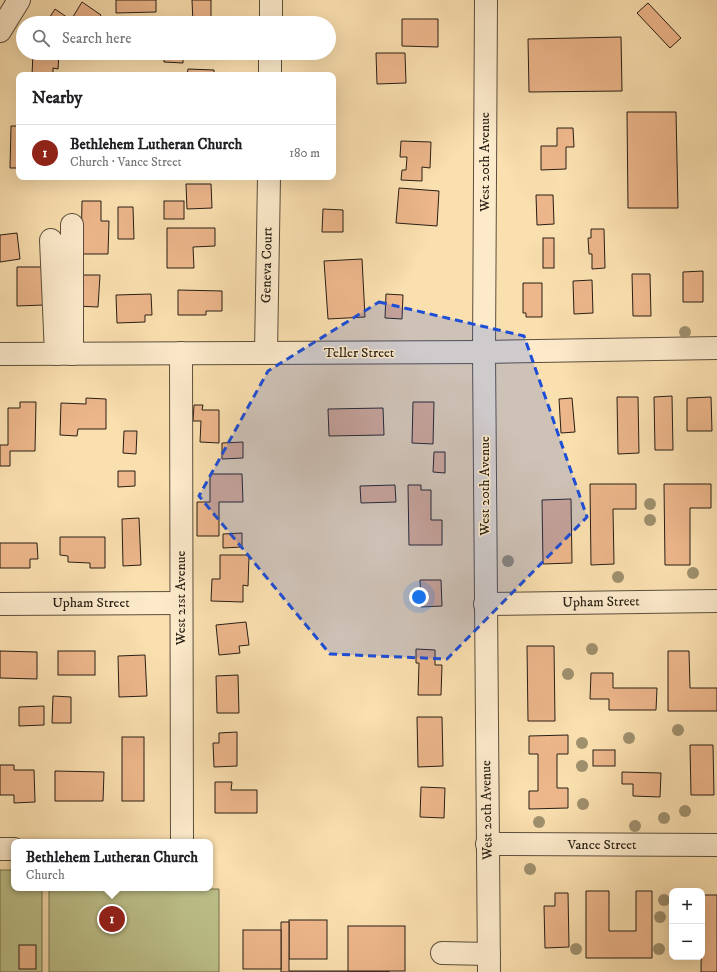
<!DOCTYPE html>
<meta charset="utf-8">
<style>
:root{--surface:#fff;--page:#f2f2f2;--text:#202124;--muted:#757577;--line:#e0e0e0;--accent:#8f2418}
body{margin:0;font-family:"IM FELL DW Pica",serif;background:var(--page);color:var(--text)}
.controls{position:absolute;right:12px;bottom:12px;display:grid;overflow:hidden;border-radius:8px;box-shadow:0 4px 16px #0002}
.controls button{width:36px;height:36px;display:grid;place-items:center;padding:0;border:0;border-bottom:1px solid var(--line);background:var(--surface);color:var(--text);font:20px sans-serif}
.you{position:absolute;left:419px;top:597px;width:14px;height:14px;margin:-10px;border:3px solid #fff;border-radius:50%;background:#1a73e8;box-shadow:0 0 0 6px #1a73e833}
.badge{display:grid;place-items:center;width:26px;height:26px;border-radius:50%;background:var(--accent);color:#fff;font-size:13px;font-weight:700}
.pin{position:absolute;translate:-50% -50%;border:2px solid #fff;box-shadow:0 1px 4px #0006}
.popup{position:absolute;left:11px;top:839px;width:202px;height:52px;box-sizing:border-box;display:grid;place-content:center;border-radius:8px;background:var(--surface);filter:drop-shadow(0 1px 3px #0005);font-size:13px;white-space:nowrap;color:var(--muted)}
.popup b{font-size:15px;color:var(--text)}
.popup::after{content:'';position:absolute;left:50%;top:100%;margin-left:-8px;border:8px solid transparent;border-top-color:var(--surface)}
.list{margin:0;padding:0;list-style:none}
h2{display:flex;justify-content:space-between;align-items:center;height:52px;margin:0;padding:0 16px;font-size:17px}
h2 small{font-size:13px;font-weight:400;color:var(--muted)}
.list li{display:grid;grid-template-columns:26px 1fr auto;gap:12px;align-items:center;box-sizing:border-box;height:56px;padding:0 16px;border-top:1px solid var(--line)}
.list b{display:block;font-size:15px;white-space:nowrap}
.list p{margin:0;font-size:13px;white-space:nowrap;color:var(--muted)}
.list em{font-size:13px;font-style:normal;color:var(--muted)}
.icon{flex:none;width:22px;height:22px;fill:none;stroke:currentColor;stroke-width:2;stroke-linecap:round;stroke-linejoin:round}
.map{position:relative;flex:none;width:717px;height:972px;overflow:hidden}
.search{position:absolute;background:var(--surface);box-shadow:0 4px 16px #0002;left:16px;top:16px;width:320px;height:44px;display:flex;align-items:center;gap:10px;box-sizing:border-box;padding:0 14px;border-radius:22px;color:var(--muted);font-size:15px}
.panel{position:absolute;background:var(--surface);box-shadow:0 4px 16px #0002;left:16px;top:72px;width:320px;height:108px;border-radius:8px}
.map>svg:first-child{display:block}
</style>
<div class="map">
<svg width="717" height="972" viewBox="0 0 717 972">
<rect width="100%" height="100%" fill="#fadfaf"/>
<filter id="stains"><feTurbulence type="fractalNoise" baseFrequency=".005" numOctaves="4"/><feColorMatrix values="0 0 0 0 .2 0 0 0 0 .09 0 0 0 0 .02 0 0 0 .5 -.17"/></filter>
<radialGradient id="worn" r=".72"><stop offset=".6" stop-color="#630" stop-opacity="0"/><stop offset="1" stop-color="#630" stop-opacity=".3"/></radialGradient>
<g fill="#bec28b" stroke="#737050">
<path d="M0 870H14V888H42V972H0Z"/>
<path d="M219 889V972H49V890Z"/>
</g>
<g fill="#edb68b" stroke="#281f15">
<path d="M116 0H156V12L116 13Z"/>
<path d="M192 0H211V23H193Z"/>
<path d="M82 2 101 15 96 23H46L55 9 71 20Z"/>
<path d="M648 3 681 38 670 48 637 13Z"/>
<path d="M402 19H438V47L402 46Z"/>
<path d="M621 37 622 91 529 92 528 39Z"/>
<path d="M33 53H59L58 69 53 68V75H32Z"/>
<path d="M164 53H183V63L164 62Z"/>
<path d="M376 53H405L406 83 377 84Z"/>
<path d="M188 69 214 70V75H187Z"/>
<path d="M627 112H676L678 208H628Z"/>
<path d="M11 126H19V168H10Z"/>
<path d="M557 128H573L574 147H566V169L541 170V146H557Z"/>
<path d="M401 141 431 142 430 168 422 167V181L401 180 402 170H406L407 157H400Z"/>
<path d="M186 184H211L212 208 187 209Z"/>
<path d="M399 188 439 191 437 226 396 223Z"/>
<path d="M536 195H553L554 224 537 225Z"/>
<path d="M82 201H101V221H109L108 254H81Z"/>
<rect x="164" y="201" width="20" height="18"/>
<path d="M118 207H133L134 239H118Z"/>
<path d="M323 209 343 210V232H322Z"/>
<path d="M167 228H215V246L193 247 194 268H167Z"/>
<path d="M591 229H604L605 268 592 269V254H589L588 238H591Z"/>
<path d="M17 233 20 259 0 262V235Z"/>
<rect x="543" y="238" width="11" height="30"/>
<path d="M362 259 365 317 328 319 324 261Z"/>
<path d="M17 267H44V305L17 306Z"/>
<path d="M703 271V302H683V272Z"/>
<path d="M632 274H650L651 316H633Z"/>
<path d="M77 275H100L98 307 76 306Z"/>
<path d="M592 280 593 313 574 314 573 281Z"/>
<path d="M523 283H542V317H526V313H523Z"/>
<path d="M178 290 222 291V311H206V315H178Z"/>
<path d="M151 294 152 315H145V322L117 323 116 295Z"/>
<path d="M386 294 403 295 402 319 385 318Z"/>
<path d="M672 396 673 450H655L654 397Z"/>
<path d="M617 397H638L639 453 618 454Z"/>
<path d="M711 397 712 431H687V398Z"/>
<path d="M86 398 106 399V429H78L77 436 60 435 61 403 86 404Z"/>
<path d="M572 398 575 432 561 433 559 399Z"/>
<path d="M20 402H36L35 451H10V466H0V445H8V408H20Z"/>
<path d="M413 402H434L433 444 412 443Z"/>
<path d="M194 405H203L202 410H219V443L200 442 201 421H193Z"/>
<path d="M383 408 384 435 329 436 328 409Z"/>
<path d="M124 431H137L136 454 123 453Z"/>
<path d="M243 442V458L222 459V443Z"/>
<path d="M434 452H445V473L433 472Z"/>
<path d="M118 471H135V486L118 487Z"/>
<path d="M210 474H242L243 502H219V536H197V502H210Z"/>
<path d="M590 484H636V509H613L614 564 591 565Z"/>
<path d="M664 484H711V508H690V565H665Z"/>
<path d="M395 485 396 502 361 503 360 486Z"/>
<path d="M408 485H421V490H431V520H442V545H409Z"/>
<path d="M571 499 572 563 543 564 542 500Z"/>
<path d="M139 518 141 565 123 566 122 519Z"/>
<path d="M242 533V547L223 548V534Z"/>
<path d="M60 537H105V568H90V563L68 562V556L60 555Z"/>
<path d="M0 543H37L38 559H30V568H0Z"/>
<path d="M220 555H249L248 586 243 585V602L211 601 212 579H220Z"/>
<path d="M420 580H441L442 606 421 607Z"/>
<path d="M246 622 249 645 239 646 240 653 219 655 216 625Z"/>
<path d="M527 646H554L555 721H528Z"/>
<path d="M416 649 435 650V665H442L441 695H418L419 663H416Z"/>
<path d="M0 651 37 652V679L0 678Z"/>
<rect x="58" y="651" width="37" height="24"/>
<path d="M668 651H689L690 688H717V711H668Z"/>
<path d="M145 655 147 696 119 697 118 656Z"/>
<path d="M591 673H613V688H657L656 710H609V699H590Z"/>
<path d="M238 675 239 713H217L216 676Z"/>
<path d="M53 696 71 697V723H52Z"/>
<path d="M44 706V725L19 726V707Z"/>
<path d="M417 717H442L443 766 418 767Z"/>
<path d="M237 732V766L214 767 213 743H219V733Z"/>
<path d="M568 735V754H557V788H568V808L529 809V791H538V754H529V736Z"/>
<rect x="122" y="737" width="22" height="64"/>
<path d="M690 745H713L714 795H691Z"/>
<rect x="593" y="750" width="22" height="16"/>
<path d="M0 765H14V770H34L35 802 14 803V795H0Z"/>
<path d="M55 771 104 772 103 801H55Z"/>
<path d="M622 772 661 773 660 797 633 796V784H622Z"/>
<path d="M215 782H232L231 790H257V813H215Z"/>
<path d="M421 787 445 788 444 818 420 817Z"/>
<path d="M586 891H609V931H636V891H652V958H586Z"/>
<path d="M555 893H568L569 947 545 948 544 906H555Z"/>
<path d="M702 895H717V972H701Z"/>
<rect x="289" y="920" width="38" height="39"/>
<path d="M281 922H289V971H389V972H281Z"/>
<rect x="348" y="926" width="57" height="45"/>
<rect x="243" y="930" width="38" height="39"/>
<rect x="19" y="945" width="17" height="24"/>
</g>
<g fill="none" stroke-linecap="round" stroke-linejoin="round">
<g stroke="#5c4f3c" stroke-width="24">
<g id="minor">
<path d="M486 0 484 352 489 972"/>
<path d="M271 23V0"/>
<path d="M0 31 19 0"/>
<path d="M270 75V53"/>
<path d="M51 240 56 354"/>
<path d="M181 353 182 842"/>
<path d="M266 353 269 177"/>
<path d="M0 354 484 352 717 348"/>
<path d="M72 354V225"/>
<path d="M0 604 181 603"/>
<path d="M485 604 717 601"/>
<path d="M487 844 717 845"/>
<path d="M0 849H14"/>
<path d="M442 953 489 954"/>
</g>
</g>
<use href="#minor" stroke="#fceacb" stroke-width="22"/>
</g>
<g fill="#9f906e">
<circle cx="685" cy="332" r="6"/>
<circle cx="650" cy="504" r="6"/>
<circle cx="650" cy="520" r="6"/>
<circle cx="508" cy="561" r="6"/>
<circle cx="693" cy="573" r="6"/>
<circle cx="618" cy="577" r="6"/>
<circle cx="592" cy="649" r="6"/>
<circle cx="568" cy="674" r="6"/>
<circle cx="678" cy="730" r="6"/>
<circle cx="629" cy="738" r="6"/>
<circle cx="582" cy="743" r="6"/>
<circle cx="582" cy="766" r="6"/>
<circle cx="583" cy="804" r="6"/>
<circle cx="685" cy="811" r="6"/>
<circle cx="664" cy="818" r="6"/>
<circle cx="539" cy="822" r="6"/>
<circle cx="635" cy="826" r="6"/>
<circle cx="530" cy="869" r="6"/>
<circle cx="664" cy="900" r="6"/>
<circle cx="660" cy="917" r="6"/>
<circle cx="576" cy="949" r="6"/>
<circle cx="659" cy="949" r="6"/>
</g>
<path fill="#1d4ed8" fill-opacity="0.2" stroke="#1d4ed8" stroke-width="3" stroke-dasharray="8 5" stroke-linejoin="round" d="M379 302 524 336 587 517 447 659 330 654 199 496 268 371Z"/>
<g text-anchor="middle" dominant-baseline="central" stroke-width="3" stroke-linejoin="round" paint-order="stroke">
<g font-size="14" fill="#281f15" stroke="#fceacb">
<text transform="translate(485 162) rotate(-90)">West 20th Avenue</text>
<text transform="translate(267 265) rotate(-89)">Geneva Court</text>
<text x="359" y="353">Teller Street</text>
<text transform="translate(485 486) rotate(-90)">West 20th Avenue</text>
<text transform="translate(181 598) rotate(-90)">West 21st Avenue</text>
<text transform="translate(601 602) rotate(-1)">Upham Street</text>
<text x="91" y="603">Upham Street</text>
<text transform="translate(487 810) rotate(-91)">West 20th Avenue</text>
<text x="602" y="845">Vance Street</text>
</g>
</g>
<rect width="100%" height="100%" filter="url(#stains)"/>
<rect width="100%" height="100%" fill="url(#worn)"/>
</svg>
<div class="controls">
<button>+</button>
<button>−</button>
</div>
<div class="you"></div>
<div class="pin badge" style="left:112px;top:919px">1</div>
<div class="popup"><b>Bethlehem Lutheran Church</b>Church</div>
<div class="search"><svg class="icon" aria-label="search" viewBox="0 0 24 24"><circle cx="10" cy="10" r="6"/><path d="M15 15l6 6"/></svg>Search here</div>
<section class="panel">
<h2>Nearby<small></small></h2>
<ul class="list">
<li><span class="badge">1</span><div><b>Bethlehem Lutheran Church</b><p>Church · Vance Street</p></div><em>180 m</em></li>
</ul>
</section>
</div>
